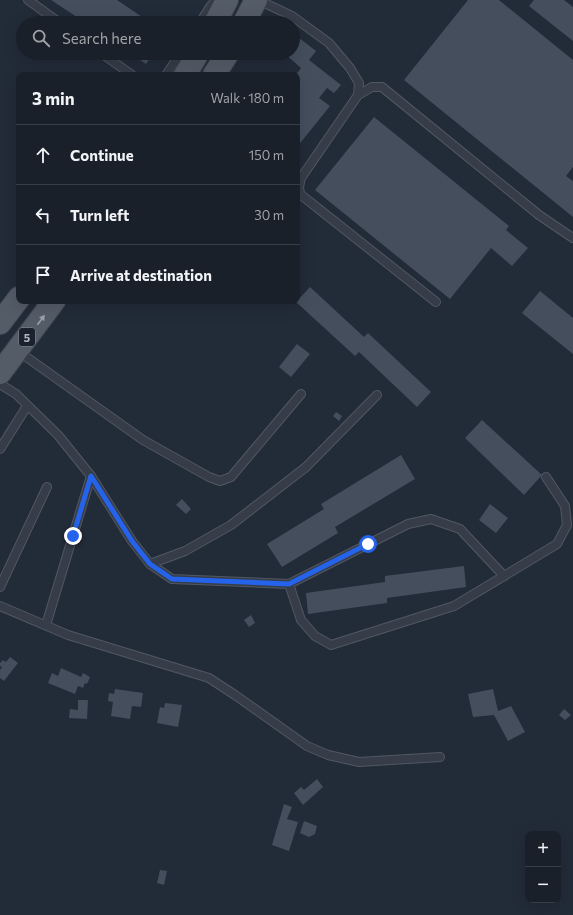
<!DOCTYPE html>
<meta charset="utf-8">
<style>
:root{--surface:#1a202a;--page:#232832;--text:#f1f3f6;--muted:#9fa3a8;--line:#383e47}
body{margin:0;font-family:Commissioner,sans-serif;background:var(--page);color:var(--text)}
.controls{position:absolute;right:12px;bottom:12px;display:grid;overflow:hidden;border-radius:8px;box-shadow:0 4px 16px #0002}
.controls button{width:36px;height:36px;display:grid;place-items:center;padding:0;border:0;border-bottom:1px solid var(--line);background:var(--surface);color:var(--text);font:20px sans-serif}
.stop{position:absolute;width:12px;height:12px;margin:-9px;border:3px solid #2563eb;border-radius:50%;background:#fff}
.stop.end{background:#2563eb;border-color:#fff;box-shadow:0 1px 4px #0008}
.list{margin:0;padding:0;list-style:none}
h2{display:flex;justify-content:space-between;align-items:center;height:52px;margin:0;padding:0 16px;font-size:17px}
h2 small{font-size:13px;font-weight:400;color:var(--muted)}
.list li{display:grid;grid-template-columns:26px 1fr auto;gap:12px;align-items:center;box-sizing:border-box;height:60px;padding:0 16px;border-top:1px solid var(--line)}
.list b{display:block;font-size:15px;white-space:nowrap}
.list em{font-size:13px;font-style:normal;color:var(--muted)}
.icon{flex:none;width:22px;height:22px;fill:none;stroke:currentColor;stroke-width:2;stroke-linecap:round;stroke-linejoin:round}
.map{position:relative;flex:none;width:573px;height:915px;overflow:hidden}
.search{position:absolute;background:var(--surface);box-shadow:0 4px 16px #0002;left:16px;top:16px;width:284px;height:44px;display:flex;align-items:center;gap:10px;box-sizing:border-box;padding:0 14px;border-radius:22px;color:var(--muted);font-size:15px}
.panel{position:absolute;background:var(--surface);box-shadow:0 4px 16px #0002;left:16px;top:72px;width:284px;height:232px;border-radius:8px}
.map>svg:first-child{display:block}
</style>
<div class="map">
<svg width="573" height="915" viewBox="0 0 573 915">
<rect width="100%" height="100%" fill="#222b38"/>
<g fill="#444e5d">
<path d="M51 0H117L151 23H86Z"/>
<path d="M468 0H499L573 60V167L566 176 573 181V217L404 80Z"/>
<path d="M534 0H564L573 7V41L529 6Z"/>
<path d="M294 34 316 51 309 60 341 85 334 93 327 88 319 98 330 106 297 147V75H296L301 68 284 53H293V36Z"/>
<path d="M130 53H153L146 64Z"/>
<path d="M374 117 509 226 506 230 528 248 512 266 491 248 450 299 315 190Z"/>
<path d="M310 287 364 337 368 333 431 392 417 407 359 352 355 356 296 302Z"/>
<path d="M540 291 573 318V354L522 313Z"/>
<path d="M297 344 310 354 291 377 279 367Z"/>
<path d="M336 412 342 416 339 421 333 416Z"/>
<path d="M482 420 542 475 524 495 465 438Z"/>
<path d="M401 455 415 479 335 527 338 533 282 567 267 544 324 509 321 504Z"/>
<path d="M182 499 191 509 186 514 176 505Z"/>
<path d="M490 504 508 518 496 533 479 520Z"/>
<path d="M464 566 466 587 387 598V603L308 614 306 593 385 582V576Z"/>
<path d="M251 615 255 623 249 627 244 620Z"/>
<path d="M10 657 18 663 4 681 0 678V670L2 667 0 666V663L3 660 6 662Z"/>
<path d="M61 668 81 677 83 673 90 677 87 684 85 683 83 688 78 686 75 694 48 683 52 673 58 676Z"/>
<path d="M115 689 143 693 141 707 132 706 130 719 111 716 113 702 108 701 109 693 114 694Z"/>
<path d="M493 689 498 711 511 706 525 732 508 741 494 715 473 717 468 694Z"/>
<path d="M78 700H88L87 719 69 718 70 709 78 710Z"/>
<path d="M165 703 182 705 178 727 157 723 160 707 164 708Z"/>
<path d="M564 709 571 715 565 720 559 715Z"/>
<path d="M317 779 323 787 303 805 294 793 301 787 304 790Z"/>
<path d="M284 804 292 807 287 819 298 822 289 851 272 845Z"/>
<path d="M304 821 317 826 315 834 309 837 300 833Z"/>
<path d="M160 870 167 871 164 885 157 883Z"/>
</g>
<g fill="none" stroke-linecap="round" stroke-linejoin="round">
<g stroke="#515863" stroke-width="10">
<g id="service">
<path d="M28 0 60 23"/>
<path d="M258 0 292 16 329 43 350 68 359 83 358 95"/>
<path d="M200 23 210 7 216 0"/>
<path d="M101 53 132 75"/>
<path d="M166 75 181 53"/>
<path d="M436 302 300 194 299 187 301 178 358 95 372 87H382L539 215 573 238"/>
<path d="M18 351 143 440 209 477 220 481 231 477 301 394"/>
<path d="M0 384 16 394 58 435 91 476 132 541 150 564 172 579 289 584 301 620 315 636 331 645 454 606 557 544 567 525 565 506 546 477"/>
<path d="M0 449 27 406"/>
<path d="M150 564 185 551 231 525 306 467 377 395"/>
<path d="M289 584 408 524 431 519 460 529 504 576"/>
<path d="M0 587 47 487"/>
<path d="M0 606 68 635 209 678 235 695 307 746 328 755 359 762 440 757"/>
<path d="M46 625 91 476"/>
</g>
</g>
<g stroke="#3f4652" stroke-width="24">
<g id="primary">
<path d="M215 23 227 0"/>
<path d="M244 23 256 0"/>
<path d="M185 75 198 53"/>
<path d="M214 75 228 53"/>
<path d="M0 323 19 298"/>
<path d="M0 373 54 301"/>
</g>
</g>
<use href="#service" stroke="#363d48" stroke-width="8"/>
<use href="#primary" stroke="#545c68" stroke-width="22"/>
</g>
<defs><path id="oneway-solid" d="M-6-.8H1V-3.2L6.5 0L1 3.2V.8H-6Z"/></defs>
<use fill="#9aa1ae" href="#oneway-solid" transform="translate(41 320) rotate(-53)"/>
<g fill="none" stroke-linecap="round" stroke-linejoin="round">
<path stroke="#2563eb" stroke-width="5" d="M73 536 91 476 132 541 150 564 172 579 289 584 368 544"/>
</g>
<g text-anchor="middle" dominant-baseline="central" stroke-width="3" stroke-linejoin="round" paint-order="stroke">
<rect fill="#1b222d" stroke="#848b97" stroke-width="1" x="19" y="328" width="16" height="18" rx="3"/>
<g font-size="11" font-weight="bold" fill="#b1b8c5">
<text x="27" y="337">5</text>
</g>
</g>
</svg>
<div class="controls">
<button>+</button>
<button>−</button>
</div>
<div class="stop" style="left:368px;top:544px"></div>
<div class="stop end" style="left:73px;top:536px"></div>
<div class="search"><svg class="icon" aria-label="search" viewBox="0 0 24 24"><circle cx="10" cy="10" r="6"/><path d="M15 15l6 6"/></svg>Search here</div>
<section class="panel">
<h2>3 min<small>Walk · 180 m</small></h2>
<ul class="list">
<li><svg class="icon" aria-label="ahead" viewBox="0 0 24 24"><path d="M12 20V5M6 11l6-6 6 6"/></svg><div><b>Continue</b></div><em>150 m</em></li>
<li><svg class="icon" aria-label="left" viewBox="0 0 24 24"><path d="M17 20v-9H6M10 6l-5 5 5 5"/></svg><div><b>Turn left</b></div><em>30 m</em></li>
<li><svg class="icon" aria-label="arrive" viewBox="0 0 24 24"><path d="M6 21V4h12l-3 4 3 4H6"/></svg><div><b>Arrive at destination</b></div></li>
</ul>
</section>
</div>
